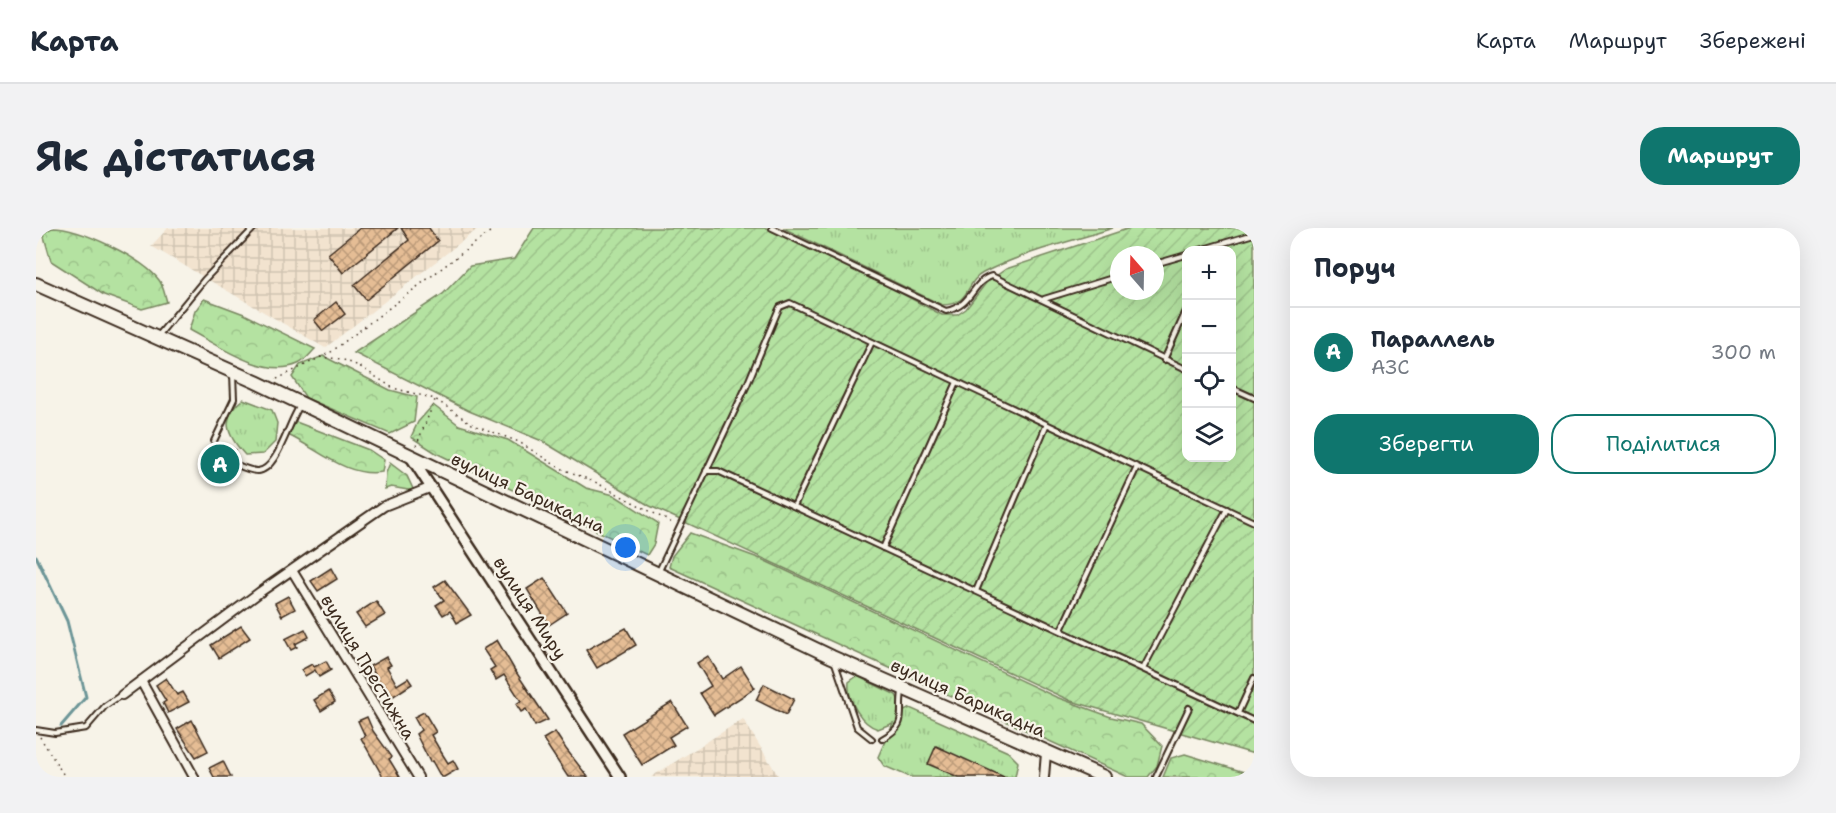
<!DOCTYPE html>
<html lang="uk">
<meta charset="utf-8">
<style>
:root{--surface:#fff;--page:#f2f2f3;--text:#1f2937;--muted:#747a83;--line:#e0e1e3;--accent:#0f766e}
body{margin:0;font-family:"Shantell Sans",sans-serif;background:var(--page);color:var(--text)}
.controls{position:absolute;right:18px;top:18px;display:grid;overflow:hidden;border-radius:12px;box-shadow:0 6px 24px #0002}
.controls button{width:54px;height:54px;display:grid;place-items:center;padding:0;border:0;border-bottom:2px solid var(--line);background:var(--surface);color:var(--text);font:30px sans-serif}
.compass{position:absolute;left:1074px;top:18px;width:54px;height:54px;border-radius:50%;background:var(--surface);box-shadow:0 6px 24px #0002;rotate:340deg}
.you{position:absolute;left:590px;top:320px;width:21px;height:21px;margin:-15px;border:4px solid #fff;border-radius:50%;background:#1a73e8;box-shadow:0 0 0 9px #1a73e833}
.badge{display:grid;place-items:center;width:39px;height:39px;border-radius:50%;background:var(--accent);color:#fff;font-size:20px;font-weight:700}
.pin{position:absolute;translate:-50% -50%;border:3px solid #fff;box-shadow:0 2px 6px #0006}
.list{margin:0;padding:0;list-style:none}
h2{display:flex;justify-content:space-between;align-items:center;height:78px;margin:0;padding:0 24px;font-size:26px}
h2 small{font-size:20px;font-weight:400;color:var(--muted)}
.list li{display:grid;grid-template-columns:39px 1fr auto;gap:18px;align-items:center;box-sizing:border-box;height:90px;padding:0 24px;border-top:2px solid var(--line)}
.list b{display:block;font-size:22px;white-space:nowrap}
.list p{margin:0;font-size:20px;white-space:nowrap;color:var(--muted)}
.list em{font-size:20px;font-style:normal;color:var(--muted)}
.actions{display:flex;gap:12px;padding:18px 24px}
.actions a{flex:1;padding:14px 0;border:2px solid var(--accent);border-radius:24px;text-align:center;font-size:21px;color:var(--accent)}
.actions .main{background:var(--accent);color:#fff}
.icon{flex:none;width:33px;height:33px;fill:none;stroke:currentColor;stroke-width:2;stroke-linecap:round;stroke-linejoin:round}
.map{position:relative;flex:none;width:1218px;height:549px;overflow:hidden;border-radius:24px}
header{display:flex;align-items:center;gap:36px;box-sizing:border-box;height:84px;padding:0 30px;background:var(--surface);border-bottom:2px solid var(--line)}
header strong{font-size:28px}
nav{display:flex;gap:33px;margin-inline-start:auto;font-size:21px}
.intro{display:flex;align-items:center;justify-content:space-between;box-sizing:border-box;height:144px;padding:0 36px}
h1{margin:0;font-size:42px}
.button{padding:15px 27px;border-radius:24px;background:var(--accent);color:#fff;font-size:21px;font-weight:700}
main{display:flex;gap:36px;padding:0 36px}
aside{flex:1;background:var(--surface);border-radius:24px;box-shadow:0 6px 24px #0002}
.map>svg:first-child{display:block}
</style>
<header>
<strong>Карта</strong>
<nav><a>Карта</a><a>Маршрут</a><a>Збережені</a></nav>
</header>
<div class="intro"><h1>Як дістатися</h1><a class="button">Маршрут</a></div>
<main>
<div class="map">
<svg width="1218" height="549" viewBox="0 0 1218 549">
<defs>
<pattern id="industrial-grid" width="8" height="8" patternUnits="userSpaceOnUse" patternTransform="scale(1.5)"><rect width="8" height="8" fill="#f2e3cf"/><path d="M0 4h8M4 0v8" fill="none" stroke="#d0c3b1"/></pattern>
<pattern id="grass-tufts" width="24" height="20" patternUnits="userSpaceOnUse" patternTransform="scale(1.5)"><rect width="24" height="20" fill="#b4e2a1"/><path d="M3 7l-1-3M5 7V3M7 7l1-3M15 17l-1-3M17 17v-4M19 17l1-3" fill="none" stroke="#9cc28a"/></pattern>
<pattern id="forest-crowns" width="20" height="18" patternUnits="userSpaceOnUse" patternTransform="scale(1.5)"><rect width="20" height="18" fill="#b4e2a1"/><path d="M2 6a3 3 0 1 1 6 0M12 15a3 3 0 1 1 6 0" fill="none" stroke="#9cc28a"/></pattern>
<pattern id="garden-furrows" width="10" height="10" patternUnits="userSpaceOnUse" patternTransform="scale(1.5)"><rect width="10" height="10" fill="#b4e2a1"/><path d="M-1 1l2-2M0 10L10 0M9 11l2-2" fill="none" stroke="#9cc28a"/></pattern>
<pattern id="building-cross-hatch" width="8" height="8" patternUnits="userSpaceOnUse" patternTransform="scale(1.5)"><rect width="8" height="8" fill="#e5bd95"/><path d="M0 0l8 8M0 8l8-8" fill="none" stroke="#bb9a79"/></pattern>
</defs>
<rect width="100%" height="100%" fill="#f7f3e8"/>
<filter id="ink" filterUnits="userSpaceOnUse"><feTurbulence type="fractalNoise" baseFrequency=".0167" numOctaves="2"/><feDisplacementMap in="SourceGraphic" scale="12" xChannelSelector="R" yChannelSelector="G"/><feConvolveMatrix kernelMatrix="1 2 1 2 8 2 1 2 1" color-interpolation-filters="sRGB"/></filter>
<g filter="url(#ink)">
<g fill="url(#industrial-grid)">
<path d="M132 0H443L289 120 115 18Z"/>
<path d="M707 491 743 549H615Z"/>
</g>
<g fill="url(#grass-tufts)" stroke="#788660" stroke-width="1.5">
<path d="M747 0H1077C1034 14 987 24 947 45 929 54 935 77 906 77Z"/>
<path d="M207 171 236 182 241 195 239 214 227 226 209 227C191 207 183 190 207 171Z"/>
<path d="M821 448 860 467 863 473 861 487 874 480 972 524 982 534 979 549H874L848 538 842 529 857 495 842 501C825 496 811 472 813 454Z"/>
</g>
<g fill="url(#forest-crowns)" stroke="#788660" stroke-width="1.5">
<path d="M16 0C45 0 106 30 123 52 127 57 129 68 131 74L106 81 68 67 15 33 7 5Z"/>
<path d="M168 71 208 86 279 121C274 126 268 134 262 136 229 151 181 117 153 102L159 83Z"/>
<path d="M287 128 354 162 381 169 378 194 354 206 270 170 256 149 264 137Z"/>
<path d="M397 177 423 197 472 212 550 260 578 267 622 295 618 316 611 327 400 225 375 209 382 194Z"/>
<path d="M260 194 333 222 348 232 346 244C311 250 282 221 252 207Z"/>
<path d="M354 235 371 248 378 263 355 259 349 261 350 245Z"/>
<path d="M654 305 725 331 1020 469 1075 489 1105 496 1126 518 1121 538 1112 549H1092L633 339 636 328Z"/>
<path d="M1149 526 1218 547V549H1127L1135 530Z"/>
</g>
<path fill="url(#garden-furrows)" stroke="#788660" stroke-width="1.5" fill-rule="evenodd" d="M498 0H742L906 87H921L930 81 950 55 970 41 1094 0H1218V526L1035 473 614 278 506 213 433 183 318 125 407 66 434 38 478 31ZM1150 22H1196V230H1150ZM1083 27H1119V63H1083Z"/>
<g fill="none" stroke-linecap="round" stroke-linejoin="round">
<path stroke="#6c9597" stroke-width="3" d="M0 328 31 393 50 469 25 498"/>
</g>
<g fill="url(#building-cross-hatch)" stroke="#3b2a1e" stroke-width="1.5">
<path d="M324 0H362L307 45 292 26Z"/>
<path d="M365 0H393L402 13 330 72 318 57 373 12Z"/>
<path d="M300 74 309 86 287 103 278 92Z"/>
<path d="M187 216 200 222 196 230 190 232 192 238 184 254 172 248 180 232 186 230Z"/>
<path d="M295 340 301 351 282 363 275 353Z"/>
<path d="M508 350 531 385 513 397 491 361Z"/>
<path d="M409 352 435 387 421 395 414 383 407 387 400 377 408 372 398 359Z"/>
<path d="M252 368 259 381 246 388 239 375Z"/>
<path d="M340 373 349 387 329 399 320 386Z"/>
<path d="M205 398 214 410 183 430 175 417Z"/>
<path d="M590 400 600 417 561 440 550 422Z"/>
<path d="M269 401 273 409 259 416 261 419 255 422 249 411Z"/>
<path d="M461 412 478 441 512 492 499 498 490 481 485 484 480 476 485 473 468 447 460 452 454 442 459 439 447 421Z"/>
<path d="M672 428 686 451 705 438 719 460 678 487 664 465 675 458 661 435Z"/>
<path d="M350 429 355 437 351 439 361 457 372 450 376 456 353 471 338 449 340 448 334 438Z"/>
<path d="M290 433 295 442 283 449 279 442 269 448 265 442 276 436 278 439Z"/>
<path d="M130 450 141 467 147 464 153 474 132 485 127 475 130 473 120 457Z"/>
<path d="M728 456 758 471 750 487 720 472Z"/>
<path d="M292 463 299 474 285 483 278 472Z"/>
<path d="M636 474 651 498 633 509 638 517 606 537 586 505Z"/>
<path d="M388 484 400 504 395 507 402 519 412 535 417 532 422 541 408 549H405L396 533 394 534 380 506 385 502 378 489Z"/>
<path d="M331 489 337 503 356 529 353 531 364 549H347L325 510 329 508 322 493Z"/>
<path d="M156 492 172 523 160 529 141 501Z"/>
<path d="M519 504 530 521 552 549H532L507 511Z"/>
<path d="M900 518 968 549H922L892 536Z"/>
<path d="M187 533 195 549H178L173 540Z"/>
</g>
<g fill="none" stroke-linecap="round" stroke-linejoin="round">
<g stroke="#3b2a1e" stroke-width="8">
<g id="service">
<path d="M736 0 910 83C937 78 936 53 956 48L1150 141"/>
<path d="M1164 22 1218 6"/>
<path d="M1119 36 1150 27"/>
<path d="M1008 71 1083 48"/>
<path d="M122 108 168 52 218 0"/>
<path d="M1128 132 1150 83"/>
<path d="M1196 160 1218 170"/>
<path d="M182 228 178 213 198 171 197 146"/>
<path d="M194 234C202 237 213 243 221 243 241 244 253 192 264 178"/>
<path d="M670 243H682L1218 493"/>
<path d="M758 278 836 114"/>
<path d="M847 320 921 154"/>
<path d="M622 345 711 157 741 85 744 79 754 75 1218 294"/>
<path d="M940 363 1010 198"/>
<path d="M1025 402 1101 239"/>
<path d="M798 432 821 499 836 511"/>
<path d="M1108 439 1191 281"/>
<path d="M1202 485 1218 450"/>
<path d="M0 502 19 505 50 500 69 478 85 467"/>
<path d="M846 511C873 496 862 487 866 464"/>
<path d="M1120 549 1153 480"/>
</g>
</g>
<g stroke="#3b2a1e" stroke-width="12">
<g id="minor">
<path d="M257 344 382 549"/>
<path d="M105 453 158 549"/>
<path d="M86 467 224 364 348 278 396 259"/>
<path d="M1008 549 1010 525"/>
</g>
</g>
<g stroke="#3b2a1e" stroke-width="14">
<path id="tertiary" d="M375 229 584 549"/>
</g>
<g stroke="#3b2a1e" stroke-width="16">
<path id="primary" d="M0 56 220 154 796 429 1068 549"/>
</g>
<g stroke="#3b2a1e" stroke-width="1.5" stroke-dasharray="1.5 4.5" stroke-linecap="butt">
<path d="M284 129 305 131 323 138 357 160 399 171 436 196 483 214 522 239 559 254 638 296"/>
<path d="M241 151 295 124 459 0"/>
<path d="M380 218 399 172"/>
<path d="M4 509 29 549"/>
</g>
<use href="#service" stroke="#f7f3e8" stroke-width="4"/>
<use href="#minor" stroke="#f7f3e8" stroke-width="8"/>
<use href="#tertiary" stroke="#f7f3e8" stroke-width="9"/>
<use href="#primary" stroke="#f7f3e8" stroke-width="12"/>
</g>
</g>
<g text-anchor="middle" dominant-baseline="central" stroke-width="4.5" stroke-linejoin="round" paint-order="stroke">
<g font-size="18" fill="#3b2a1e" stroke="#f7f3e8">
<text transform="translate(492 265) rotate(25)">вулиця Барикадна</text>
<text transform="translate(494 380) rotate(57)">вулиця Миру</text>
<text transform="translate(332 439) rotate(59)">вулиця Престижна</text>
<text transform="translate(932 470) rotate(24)">вулиця Барикадна</text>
</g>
</g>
</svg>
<div class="controls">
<button>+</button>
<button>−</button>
<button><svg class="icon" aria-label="locate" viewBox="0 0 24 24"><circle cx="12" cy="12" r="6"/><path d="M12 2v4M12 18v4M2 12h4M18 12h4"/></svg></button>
<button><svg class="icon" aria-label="layers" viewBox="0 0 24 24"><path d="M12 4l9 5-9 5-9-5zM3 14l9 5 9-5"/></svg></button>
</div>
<svg class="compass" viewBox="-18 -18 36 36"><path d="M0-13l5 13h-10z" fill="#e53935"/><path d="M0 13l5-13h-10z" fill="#747a83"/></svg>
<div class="you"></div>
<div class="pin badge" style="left:184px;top:236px">A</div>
</div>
<aside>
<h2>Поруч<small></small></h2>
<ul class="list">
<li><span class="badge">A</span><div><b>Параллель</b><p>АЗС</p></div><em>300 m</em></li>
</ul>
<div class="actions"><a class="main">Зберегти</a><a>Поділитися</a></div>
</aside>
</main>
